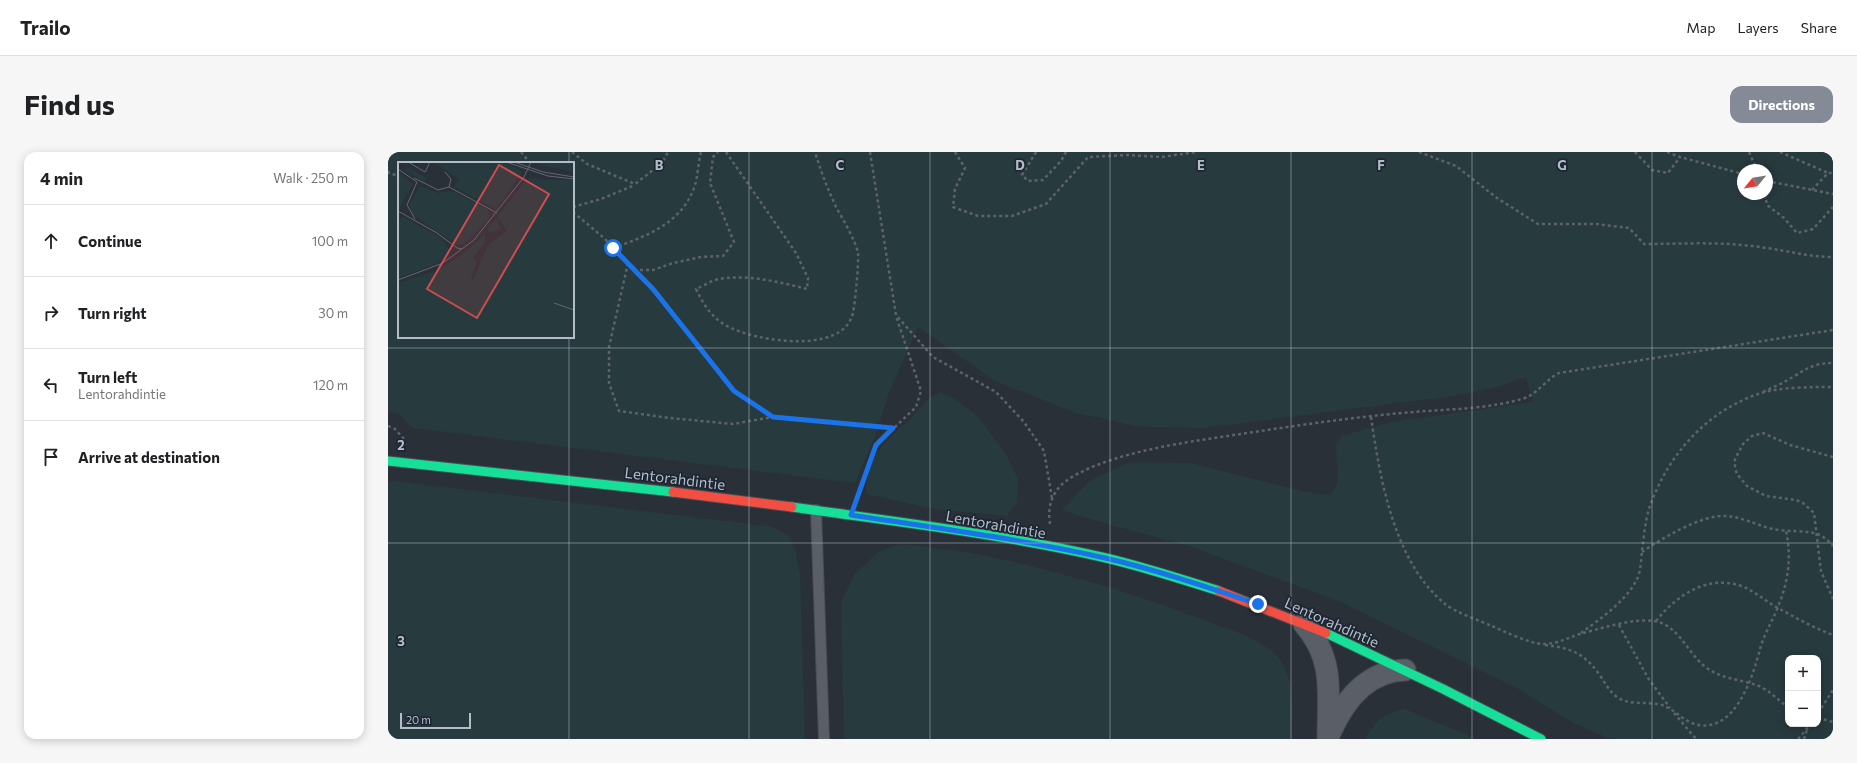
<!DOCTYPE html>
<meta charset="utf-8">
<style>
:root{--surface:#fff;--page:#f6f6f6;--text:#202124;--muted:#757577;--line:#e0e0e0;--accent:#848b96}
body{margin:0;font-family:Commissioner,sans-serif;background:var(--page);color:var(--text)}
.controls{position:absolute;right:12px;bottom:12px;display:grid;overflow:hidden;border-radius:8px;box-shadow:0 2px 10px #0003}
.controls button{width:36px;height:36px;display:grid;place-items:center;padding:0;border:0;border-bottom:1px solid var(--line);background:var(--surface);color:var(--text);font:20px sans-serif}
.compass{position:absolute;left:1349px;top:12px;width:36px;height:36px;border-radius:50%;background:var(--surface);box-shadow:0 2px 10px #0003;rotate:240deg}
.scale{position:absolute;left:12px;bottom:10px;width:71px;box-sizing:border-box;padding-left:4px;border:2px solid #b4bcc9;border-top:0;font-size:11px;line-height:14px;white-space:nowrap;color:#b4bcc9;-webkit-text-stroke:3px #1d2633;paint-order:stroke}
.stop{position:absolute;width:12px;height:12px;margin:-9px;border:3px solid #1a73e8;border-radius:50%;background:#fff}
.stop.end{background:#1a73e8;border-color:#fff;box-shadow:0 1px 4px #0008}
.list{margin:0;padding:0;list-style:none}
h2{display:flex;justify-content:space-between;align-items:center;height:52px;margin:0;padding:0 16px;font-size:17px}
h2 small{font-size:13px;font-weight:400;color:var(--muted)}
.list li{display:grid;grid-template-columns:26px 1fr auto;gap:12px;align-items:center;box-sizing:border-box;height:72px;padding:0 16px;border-top:1px solid var(--line)}
.list b{display:block;font-size:15px;white-space:nowrap}
.list p{margin:0;font-size:13px;white-space:nowrap;color:var(--muted)}
.list em{font-size:13px;font-style:normal;color:var(--muted)}
.icon{flex:none;width:22px;height:22px;fill:none;stroke:currentColor;stroke-width:2;stroke-linecap:round;stroke-linejoin:round}
.map{position:relative;flex:none;width:1445px;height:587px;overflow:hidden;border-radius:12px}
header{display:flex;align-items:center;gap:24px;box-sizing:border-box;height:56px;padding:0 20px;background:var(--surface);border-bottom:1px solid var(--line)}
header strong{font-size:19px}
nav{display:flex;gap:22px;margin-inline-start:auto;font-size:14px}
.intro{display:flex;align-items:center;justify-content:space-between;box-sizing:border-box;height:96px;padding:0 24px}
h1{margin:0;font-size:28px}
.button{padding:10px 18px;border-radius:12px;background:var(--accent);color:#fff;font-size:14px;font-weight:700}
main{display:flex;gap:24px;padding:0 24px}
aside{flex:1;background:var(--surface);border-radius:12px;box-shadow:0 2px 10px #0003}
.map>svg:first-child{display:block}
</style>
<header>
<strong>Trailo</strong>
<nav><a>Map</a><a>Layers</a><a>Share</a></nav>
</header>
<div class="intro"><h1>Find us</h1><a class="button">Directions</a></div>
<main>
<aside>
<h2>4 min<small>Walk · 250 m</small></h2>
<ul class="list">
<li><svg class="icon" aria-label="ahead" viewBox="0 0 24 24"><path d="M12 20V5M6 11l6-6 6 6"/></svg><div><b>Continue</b></div><em>100 m</em></li>
<li><svg class="icon" aria-label="right" viewBox="0 0 24 24"><path d="M7 20v-9h11M14 6l5 5-5 5"/></svg><div><b>Turn right</b></div><em>30 m</em></li>
<li><svg class="icon" aria-label="left" viewBox="0 0 24 24"><path d="M17 20v-9H6M10 6l-5 5 5 5"/></svg><div><b>Turn left</b><p>Lentorahdintie</p></div><em>120 m</em></li>
<li><svg class="icon" aria-label="arrive" viewBox="0 0 24 24"><path d="M6 21V4h12l-3 4 3 4H6"/></svg><div><b>Arrive at destination</b></div></li>
</ul>
</aside>
<div class="map">
<svg width="1445" height="587" viewBox="0 0 1445 587">
<rect width="100%" height="100%" fill="#2a3038"/>
<g fill="#273a3e" fill-rule="evenodd">
<path d="M0 0H1445V587H1222L1185 571 1129 536 948 448 801 394 716 371 674 358 700 330 742 310 803 311 918 340 943 343 950 330 948 295 953 284 1003 270 1145 250 1138 225 1113 234 1073 243 817 276 752 275 688 261 607 229 530 175 502 238 487 284 467 331 25 276 11 262 0 259ZM11 11H185V185H11ZM1355 18H1379V42H1355ZM1400 506H1430V572H1400Z"/>
<path d="M553 240 567 247 589 264 617 300 630 327 629 350 619 364 546 357 478 342C480 302 495 292 523 266 535 254 536 248 553 240Z"/>
<path d="M6 329 386 375 401 384 408 400 412 422 417 587H0V330Z"/>
<path d="M512 392C535 395 560 397 584 401 663 417 743 440 818 469 843 478 875 486 892 508 907 528 905 563 903 587H456L453 451 466 423 490 400Z"/>
<path d="M1017 557 1079 583 1086 587H977C990 567 993 562 1017 557Z"/>
</g>
<g fill="none" stroke-linecap="round" stroke-linejoin="round">
<g stroke="#484c53" stroke-width="12">
<path id="lane" d="M428 358 436 587"/>
</g>
<g stroke="#484c53" stroke-width="23">
<g id="street">
<path d="M916 472C947 507 940 542 940 585"/>
<path d="M942 581C956 549 979 519 1017 518"/>
</g>
</g>
<g stroke="#484c53" stroke-width="11">
<g id="fast">
<path d="M0 309 285 340"/>
<path d="M404 355C509 370 615 382 718 406 756 415 793 427 831 439"/>
<path d="M938 481 1055 537 1153 587"/>
</g>
</g>
<g stroke="#484c53" stroke-width="11">
<g id="jam">
<path d="M285 340 404 355"/>
<path d="M831 439 938 481"/>
</g>
</g>
<g stroke="#5d636a" stroke-width="2.5" stroke-dasharray="3 3" stroke-linecap="butt">
<path d="M133 0 142 11"/>
<path d="M184 0 199 12 247 32 274 11 280 0"/>
<path d="M338 0 408 101 420 126 419 137C391 130 360 122 331 127 324 128 315 134 308 137 315 152 324 166 339 174 366 189 455 204 465 161 467 152 471 110 470 101 468 90 455 67 449 57 440 38 433 20 427 0"/>
<path d="M482 0 508 163 545 205 608 240 636 270 656 299 664 346"/>
<path d="M567 0 577 16 567 37 565 55 590 64H624L658 52 700 5 739 3 774 5 808 0"/>
<path d="M648 0 634 23 640 29 655 28 673 9 678 0"/>
<path d="M1031 0 1068 14 1109 46 1150 72H1208L1241 76 1256 92C1296 92 1338 89 1378 96 1402 99 1420 105 1445 105"/>
<path d="M1247 0 1264 18 1280 21 1292 5"/>
<path d="M1279 0 1292 5 1355 22"/>
<path d="M1361 0 1369 18"/>
<path d="M1392 0 1440 21"/>
<path d="M0 19 1 21 11 24"/>
<path d="M1379 29 1445 42"/>
<path d="M1424 38 1440 21H1445"/>
<path d="M1377 42 1379 53 1396 66 1409 81 1425 77 1445 55"/>
<path d="M185 55 213 47 247 33"/>
<path d="M185 60 216 86 265 137 346 239 385 265 505 276"/>
<path d="M225 96C259 84 295 71 307 33 310 23 310 11 313 0"/>
<path d="M240 111 221 195V231L231 259 282 266 345 272 385 265"/>
<path d="M246 118H265L285 111 313 105 335 104 346 90 322 31 325 5 330 0"/>
<path d="M1375 240C1383 236 1391 233 1398 229 1416 219 1423 211 1445 211"/>
<path d="M983 265C992 327 1006 410 1057 452 1069 461 1090 468 1104 474 1115 479 1143 492 1155 492 1169 492 1179 486 1192 482 1214 476 1245 466 1266 469 1290 473 1298 498 1315 513 1331 527 1352 527 1371 534 1382 539 1390 548 1400 555"/>
<path d="M0 274 7 277 16 287"/>
<path d="M1445 305 1402 293 1375 281 1364 284 1355 292 1347 307V316L1349 322 1359 334 1378 344 1408 348 1415 351 1426 361 1433 419 1445 447"/>
<path d="M470 342 488 293 528 255 533 239 508 164"/>
<path d="M662 372C659 356 664 339 678 329 710 306 774 294 813 288 880 278 947 267 1014 261 1054 257 1095 258 1134 247 1149 243 1157 228 1171 221L1445 178"/>
<path d="M1254 400C1273 387 1314 362 1338 364 1357 365 1373 376 1391 378 1413 381 1430 375 1445 394"/>
<path d="M1268 469C1288 444 1319 422 1353 434 1367 439 1377 449 1390 456 1408 466 1426 476 1445 483"/>
<path d="M1231 473 1260 526 1282 556"/>
<path d="M1193 481C1212 467 1237 450 1248 429 1253 421 1253 408 1254 399 1256 385 1257 368 1262 354 1280 303 1318 260 1370 242 1389 235 1424 235 1445 235"/>
<path d="M1157 493C1182 496 1195 500 1211 522 1217 531 1221 539 1229 545 1242 554 1259 549 1274 553 1287 557 1296 571 1311 573 1348 579 1365 524 1372 497 1376 482 1384 470 1390 455 1400 430 1404 406 1398 379"/>
<path d="M1286 561 1308 587"/>
<path d="M1430 561 1445 538"/>
<path d="M1430 566 1445 570"/>
<path d="M1410 587 1423 572"/>
<path d="M1416 587 1419 578"/>
</g>
<use href="#lane" stroke="#5a5e66" stroke-width="10"/>
<use href="#street" stroke="#5a5e66" stroke-width="21"/>
<use href="#fast" stroke="#16e098" stroke-width="9"/>
<use href="#jam" stroke="#f24e42" stroke-width="9"/>
</g>
<g fill="none" stroke-linecap="round" stroke-linejoin="round">
<path stroke="#1a73e8" stroke-width="5" d="M225 96 265 137 346 239 385 265 505 276 488 293 463 363C548 376 633 387 717 406 769 418 819 435 870 452"/>
</g>
<path fill="none" stroke="#b4bcc9" stroke-width="1" stroke-opacity="0.55" d="M181 0V11M361 0V587M542 0V587M722 0V587M903 0V587M1084 0V587M1264 0V587M181 185V587M0 196H1445M0 391H1445"/>
<g text-anchor="middle" dominant-baseline="central" stroke-width="3.5" stroke-linejoin="round" paint-order="stroke">
<g font-size="15" fill="#b4bcc9" stroke="#1d2633">
<text transform="translate(287 326) rotate(7)">Lentorahdintie</text>
<text transform="translate(608 372) rotate(10)">Lentorahdintie</text>
<text transform="translate(944 470) rotate(24)">Lentorahdintie</text>
</g>
</g>
<g transform="translate(10 10)">
<rect width="176" height="176" fill="#2a3038"/>
<path d="M104 0 122 8 124 11 98 47 56 25 61 17 37 1ZM138 0H176V10L142 3ZM8 4 29 16 26 20 7 8ZM0 11 15 22 1 47H0ZM135 15 149 18H176V176H0V121L40 108 66 91 87 72V80L75 96 79 100 73 117 75 118 90 83 109 69 99 55 126 20ZM22 24 40 31 54 29 90 48 92 56 66 82H58L15 53 11 43ZM5 55 43 76 53 90 36 103 0 116V60ZM98 56 103 67 92 70 89 67Z" fill="#273a3e"/>
<path fill="none" stroke="#616872" stroke-width="1" d="M10 0 27 10 32 0M108 0 150 14 176 17M116 0 145 10 176 15M0 7 19 20 9 43 17 57M47 10 53 17 51 25M16 16 40 28 51 25 99 51M0 49 39 71 59 86 64 87M0 118 45 101 76 78 126 15 133 0M156 141 176 148"/>
<path fill="#ce4d50" fill-opacity="0.15" stroke="#ce4d50" stroke-width="2" d="M101 3 151 32 79 156 29 127Z"/>
<rect width="176" height="176" fill="none" stroke="#b4bcc9" stroke-width="2"/>
</g>
<g font-size="13" text-anchor="middle" font-weight="bold" fill="#b4bcc9" stroke="#1d2633" stroke-width="3.5" stroke-linejoin="round" paint-order="stroke">
<text x="271" y="18">B</text>
<text x="452" y="18">C</text>
<text x="632" y="18">D</text>
<text x="813" y="18">E</text>
<text x="993" y="18">F</text>
<text x="1174" y="18">G</text>
<text x="13" y="298">2</text>
<text x="13" y="494">3</text>
</g>
</svg>
<div class="controls">
<button>+</button>
<button>−</button>
</div>
<svg class="compass" viewBox="-18 -18 36 36"><path d="M0-13l5 13h-10z" fill="#e53935"/><path d="M0 13l5-13h-10z" fill="#757577"/></svg>
<div class="scale">20 m</div>
<div class="stop" style="left:225px;top:96px"></div>
<div class="stop end" style="left:870px;top:452px"></div>
</div>
</main>
